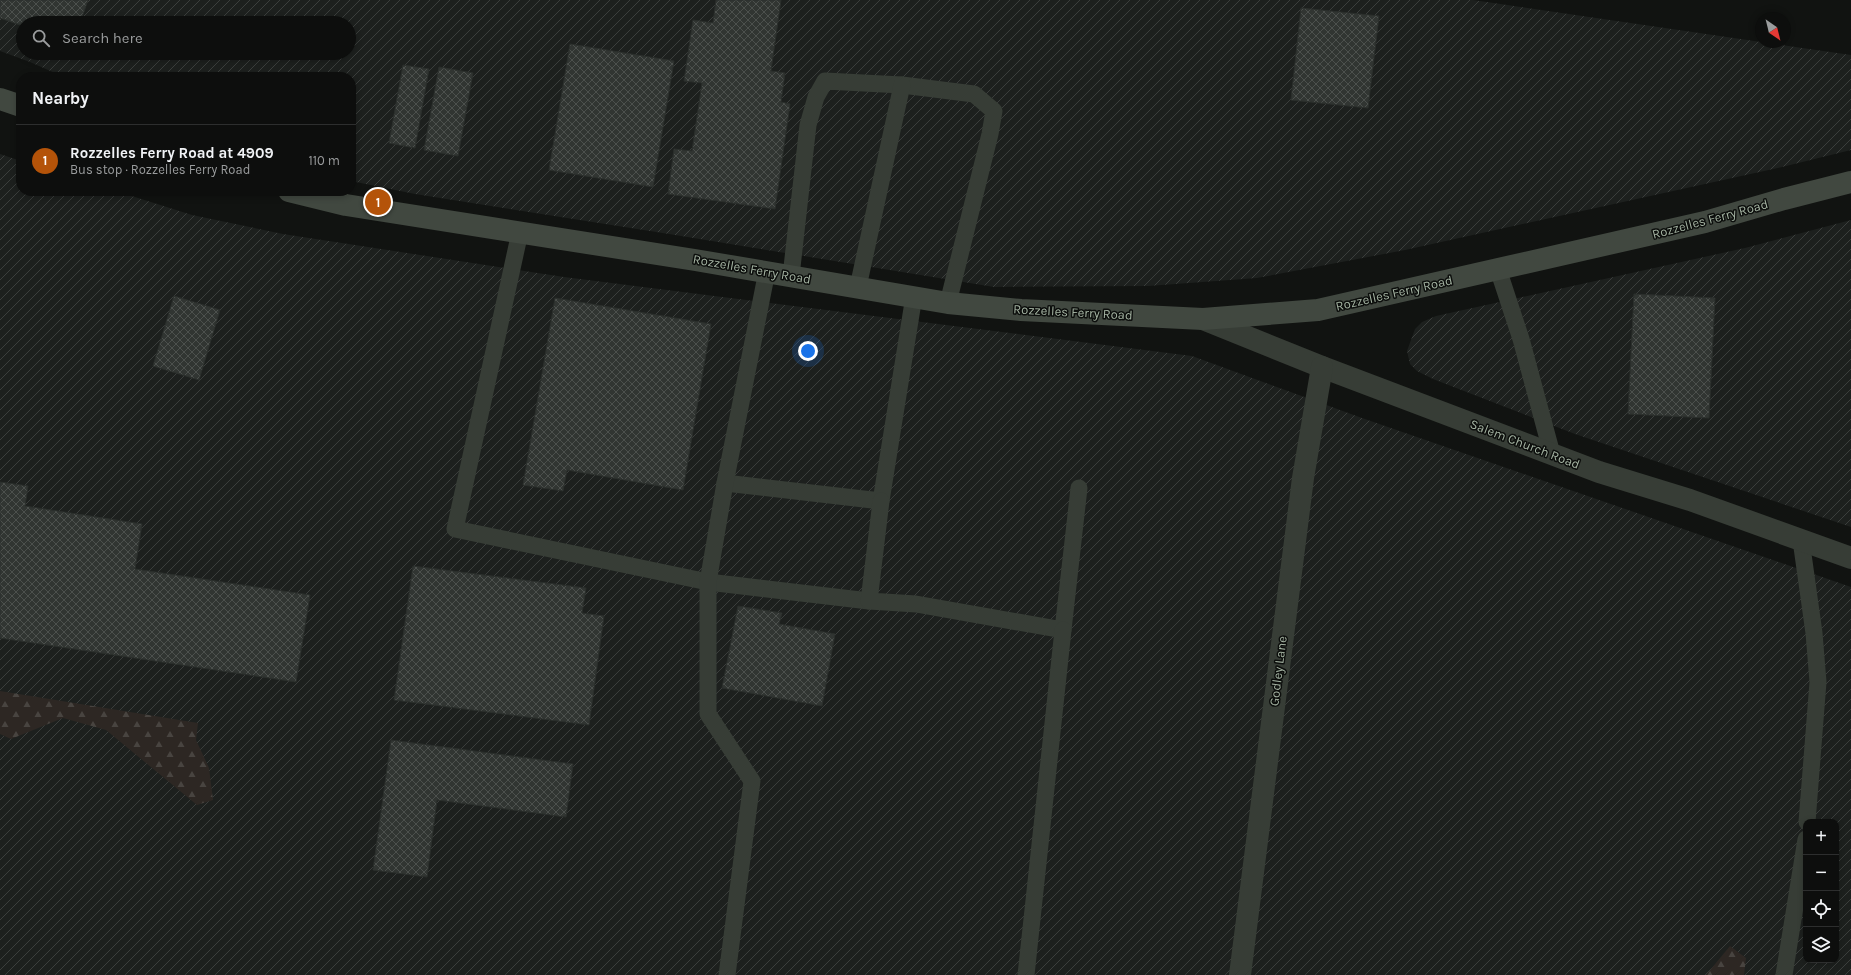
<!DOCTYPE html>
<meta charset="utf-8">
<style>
:root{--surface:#0d0e0d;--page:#1b1c1b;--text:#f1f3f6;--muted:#9a9c9d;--line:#2d2e2e;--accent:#b45309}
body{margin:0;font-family:Karla,sans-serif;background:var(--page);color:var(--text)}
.controls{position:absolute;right:12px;bottom:12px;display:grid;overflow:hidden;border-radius:8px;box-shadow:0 2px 6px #0003}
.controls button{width:36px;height:36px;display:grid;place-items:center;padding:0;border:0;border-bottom:1px solid var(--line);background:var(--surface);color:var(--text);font:20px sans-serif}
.compass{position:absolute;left:1755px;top:12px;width:36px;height:36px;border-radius:50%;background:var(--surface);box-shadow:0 2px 6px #0003;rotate:145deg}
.you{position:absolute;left:808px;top:351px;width:14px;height:14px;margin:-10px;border:3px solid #fff;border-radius:50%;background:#1a73e8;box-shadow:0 0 0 6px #1a73e833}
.badge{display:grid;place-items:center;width:26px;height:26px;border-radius:50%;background:var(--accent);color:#fff;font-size:13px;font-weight:700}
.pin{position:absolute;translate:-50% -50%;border:2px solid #fff;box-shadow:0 1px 4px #0006}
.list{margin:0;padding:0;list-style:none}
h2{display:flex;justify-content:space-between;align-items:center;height:52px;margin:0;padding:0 16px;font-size:17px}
h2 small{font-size:13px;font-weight:400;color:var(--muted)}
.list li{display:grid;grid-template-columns:26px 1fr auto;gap:12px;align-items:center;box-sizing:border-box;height:72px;padding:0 16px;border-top:1px solid var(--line)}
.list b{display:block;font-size:15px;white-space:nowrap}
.list p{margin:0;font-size:13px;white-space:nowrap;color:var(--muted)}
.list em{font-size:13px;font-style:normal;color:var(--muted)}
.icon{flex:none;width:22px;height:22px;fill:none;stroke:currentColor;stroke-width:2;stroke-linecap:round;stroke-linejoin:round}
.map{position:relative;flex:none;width:1851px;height:975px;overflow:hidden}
.search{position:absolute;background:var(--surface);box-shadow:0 2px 6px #0003;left:16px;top:16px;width:340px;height:44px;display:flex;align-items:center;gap:10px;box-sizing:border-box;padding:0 14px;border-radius:22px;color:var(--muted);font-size:15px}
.panel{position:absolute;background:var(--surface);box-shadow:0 2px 6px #0003;left:16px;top:72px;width:340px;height:124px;border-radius:16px}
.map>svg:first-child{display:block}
</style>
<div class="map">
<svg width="1851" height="975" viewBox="0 0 1851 975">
<defs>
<pattern id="industrial-furrows" width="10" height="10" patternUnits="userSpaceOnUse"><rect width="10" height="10" fill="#1d201e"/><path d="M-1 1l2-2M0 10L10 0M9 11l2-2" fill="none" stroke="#3b3e3c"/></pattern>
<pattern id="forest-firs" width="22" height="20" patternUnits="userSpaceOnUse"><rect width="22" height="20" fill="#2d2723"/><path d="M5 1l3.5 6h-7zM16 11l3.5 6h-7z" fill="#484440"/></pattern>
<pattern id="building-cross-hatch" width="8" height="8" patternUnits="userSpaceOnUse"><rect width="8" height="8" fill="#313532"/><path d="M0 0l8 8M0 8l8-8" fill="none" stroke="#4c504d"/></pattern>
</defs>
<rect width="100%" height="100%" fill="#111311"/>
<g fill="url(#industrial-furrows)" fill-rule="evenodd">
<path d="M0 0H1473L1851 55V150L1782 167 1405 250 1257 278 1148 286 994 287 669 234 415 194 351 181V77H64L30 62 0 51ZM23 23H349V53H23Z"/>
<path d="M0 154 21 161V191H116L192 215 283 234 564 277 1192 356 1362 418 1851 587V975H0ZM1806 822H1836V960H1806Z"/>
<path d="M1851 220V527L1575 434 1433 379 1417 371 1410 364 1407 351 1415 329 1422 322 1436 316 1745 248Z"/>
</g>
<g fill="url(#forest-firs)">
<path d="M0 691 198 723 196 740 209 768 213 800 197 805 106 730 63 718 11 739 0 734Z"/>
<path d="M1730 946 1746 958 1744 975H1706Z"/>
</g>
<g fill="url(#building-cross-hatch)" stroke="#2b2f2c">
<path d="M0 0H88L80 23H23V26L0 18Z"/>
<path d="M716 0H781L771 71 785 73 781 102 790 104 775 209 668 194 674 149 692 151 702 83 684 81 693 20 713 23Z"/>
<path d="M1301 8 1379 16 1368 108 1291 100Z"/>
<path d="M570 44 674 61 653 187 549 170Z"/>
<path d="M403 65 429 69 415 148 389 143Z"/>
<path d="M439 67 473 73 458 156 424 150Z"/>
<path d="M1634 294 1715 298 1709 418 1628 414Z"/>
<path d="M174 296 220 310 199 380 153 366Z"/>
<path d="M555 298 711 324 683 490 567 470 563 491 523 485Z"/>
<path d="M0 482 28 486 25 506 142 524 135 569 310 595 296 682 0 638Z"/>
<path d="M413 566 586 588 582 613 604 616 589 725 394 700Z"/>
<path d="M738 606 782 613 779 624 835 634 822 706 722 688Z"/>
<path d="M391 740 573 764 566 817 437 800 427 877 373 870Z"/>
</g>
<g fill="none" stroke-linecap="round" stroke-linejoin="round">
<g stroke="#373d36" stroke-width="17">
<path d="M520 232 455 529 708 582 869 601"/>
<path d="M1498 269 1521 339 1552 454"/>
<path d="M791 276 808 125 816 97 825 81 902 85 974 94 994 111 990 134 948 303"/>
<path d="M858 287 902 85"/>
<path d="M725 483 881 501 914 296"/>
<path d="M881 501 869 601 916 604 1063 630 1079 488"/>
<path d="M1801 540 1814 633 1818 682 1807 822"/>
<path d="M727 975 752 781 708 714V582L725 483 767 271"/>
<path d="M1026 975 1063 630"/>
<path d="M1784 975 1806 839"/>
</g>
<g stroke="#373d36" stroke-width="22">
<path d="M1203 319 1322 367 1599 472 1690 500 1851 558"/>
<path d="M1240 975 1303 478 1322 367"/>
</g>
<g stroke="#414840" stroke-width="22">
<path d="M0 99 21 106"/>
<path d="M289 191 346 205 695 260 948 303 1021 310 1203 319 1318 310 1705 222 1784 199 1851 182"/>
</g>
</g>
<g text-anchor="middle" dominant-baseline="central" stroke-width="3" stroke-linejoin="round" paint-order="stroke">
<g font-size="13" fill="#a4b3a2" stroke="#0c0e0c">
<text transform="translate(1710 219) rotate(-15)">Rozzelles Ferry Road</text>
<text transform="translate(752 269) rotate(10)">Rozzelles Ferry Road</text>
<text transform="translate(1394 293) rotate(-13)">Rozzelles Ferry Road</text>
<text transform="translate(1073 312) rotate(3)">Rozzelles Ferry Road</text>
<text transform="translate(1525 444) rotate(21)">Salem Church Road</text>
<text transform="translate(1278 671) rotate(-83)">Godley Lane</text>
</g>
</g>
</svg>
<div class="controls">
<button>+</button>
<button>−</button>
<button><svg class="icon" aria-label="locate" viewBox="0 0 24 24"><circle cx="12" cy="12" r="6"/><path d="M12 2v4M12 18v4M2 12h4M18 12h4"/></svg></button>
<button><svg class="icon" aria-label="layers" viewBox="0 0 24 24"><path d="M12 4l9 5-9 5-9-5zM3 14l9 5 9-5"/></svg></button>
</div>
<svg class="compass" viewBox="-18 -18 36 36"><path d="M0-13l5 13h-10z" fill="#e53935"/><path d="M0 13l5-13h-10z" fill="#9a9c9d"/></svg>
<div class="you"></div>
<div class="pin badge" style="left:378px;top:202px">1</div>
<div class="search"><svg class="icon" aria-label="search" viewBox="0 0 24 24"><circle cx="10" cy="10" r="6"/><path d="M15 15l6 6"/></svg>Search here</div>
<section class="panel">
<h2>Nearby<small></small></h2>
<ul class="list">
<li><span class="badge">1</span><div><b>Rozzelles Ferry Road at 4909</b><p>Bus stop · Rozzelles Ferry Road</p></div><em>110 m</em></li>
</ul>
</section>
</div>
